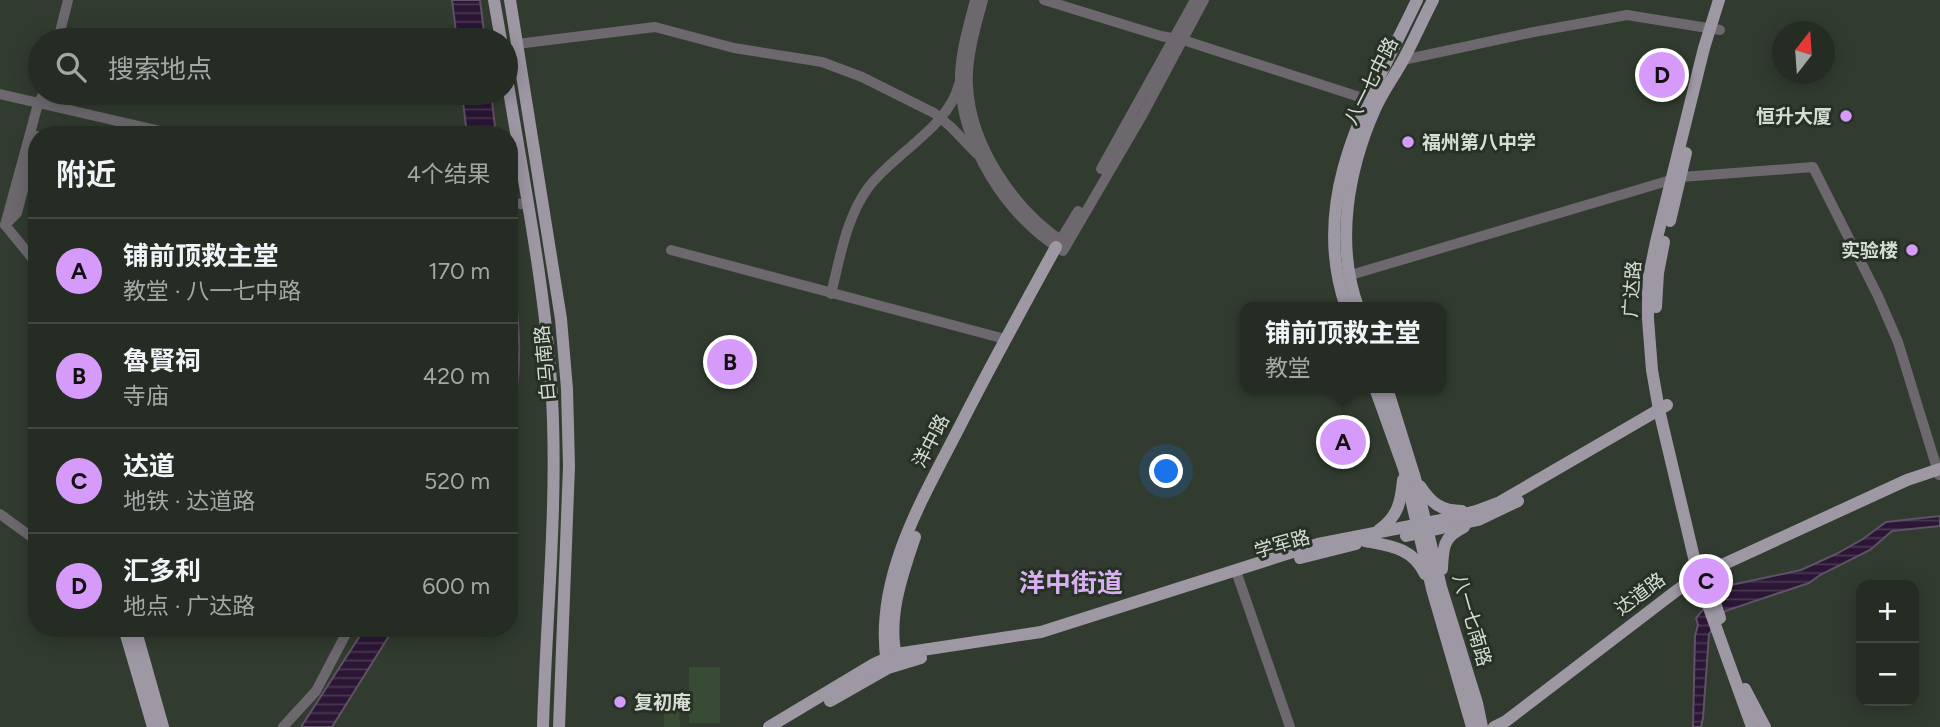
<!DOCTYPE html>
<html lang="zh">
<meta charset="utf-8">
<style>
:root{--surface:#252c23;--page:#2d342b;--text:#f1f3f6;--muted:#a3a7a6;--line:#424841;--accent:#d69bfa}
body{margin:0;font-family:Figtree,"Noto Sans SC",sans-serif;background:var(--page);color:var(--text)}
.controls{position:absolute;right:21px;bottom:21px;display:grid;overflow:hidden;border-radius:14px;box-shadow:0 4px 18px #0003}
.controls button{width:63px;height:63px;display:grid;place-items:center;padding:0;border:0;border-bottom:2px solid var(--line);background:var(--surface);color:var(--text);font:35px sans-serif}
.compass{position:absolute;left:1772px;top:21px;width:63px;height:63px;border-radius:50%;background:var(--surface);box-shadow:0 4px 18px #0003;rotate:17deg}
.you{position:absolute;left:1167px;top:472px;width:24px;height:24px;margin:-18px;border:5px solid #fff;border-radius:50%;background:#1a73e8;box-shadow:0 0 0 10px #1a73e833}
.badge{display:grid;place-items:center;width:46px;height:46px;border-radius:50%;background:var(--accent);color:#111;font-size:23px;font-weight:700}
.pin{position:absolute;translate:-50% -50%;border:4px solid #fff;box-shadow:0 2px 7px #0006}
.popup{position:absolute;left:1240px;top:302px;width:206px;height:91px;box-sizing:border-box;display:grid;place-content:center;border-radius:14px;background:var(--surface);filter:drop-shadow(0 2px 5px #0005);font-size:23px;white-space:nowrap;color:var(--muted)}
.popup b{font-size:26px;color:var(--text)}
.popup::after{content:'';position:absolute;left:50%;top:100%;margin-left:-14px;border:14px solid transparent;border-top-color:var(--surface)}
.list{margin:0;padding:0;list-style:none}
h2{display:flex;justify-content:space-between;align-items:center;height:91px;margin:0;padding:0 28px;font-size:30px}
h2 small{font-size:23px;font-weight:400;color:var(--muted)}
.list li{display:grid;grid-template-columns:46px 1fr auto;gap:21px;align-items:center;box-sizing:border-box;height:105px;padding:0 28px;border-top:2px solid var(--line)}
.list b{display:block;font-size:26px;white-space:nowrap}
.list p{margin:0;font-size:23px;white-space:nowrap;color:var(--muted)}
.list em{font-size:23px;font-style:normal;color:var(--muted)}
.icon{flex:none;width:38px;height:38px;fill:none;stroke:currentColor;stroke-width:2;stroke-linecap:round;stroke-linejoin:round}
.map{position:relative;flex:none;width:1940px;height:727px;overflow:hidden}
.search{position:absolute;background:var(--surface);box-shadow:0 4px 18px #0003;left:28px;top:28px;width:490px;height:77px;display:flex;align-items:center;gap:18px;box-sizing:border-box;padding:0 24px;border-radius:38px;color:var(--muted);font-size:26px}
.panel{position:absolute;background:var(--surface);box-shadow:0 4px 18px #0003;left:28px;top:126px;width:490px;height:511px;border-radius:28px}
.map>svg:first-child{display:block}
</style>
<div class="map">
<svg width="1940" height="727" viewBox="0 0 1940 727">
<defs>
<pattern id="water-rules" width="6" height="5" patternUnits="userSpaceOnUse" patternTransform="scale(1.75)"><rect width="6" height="5" fill="#2b1636"/><path d="M0 2.5h6" fill="none" stroke="#493752"/></pattern>
</defs>
<rect width="100%" height="100%" fill="#313b2f"/>
<g fill="#384c35">
<rect x="689" y="667" width="31" height="56"/>
<path d="M664 705H679L680 727H664Z"/>
</g>
<g fill="url(#water-rules)" stroke="#5f5266" stroke-width="2">
<path d="M452 0H480L485 40H457Z"/>
<path d="M462 93H491L496 135H467Z"/>
<path d="M509 244C516 302 528 366 509 423Z"/>
<path d="M1940 516V526L1892 531 1870 550 1820 575 1809 583 1725 611 1709 634 1703 718 1701 727H1693L1695 636 1698 625 1696 618 1719 591 1731 585 1801 570 1836 554 1863 539 1886 522Z"/>
<path d="M365 628H394L332 727H301Z"/>
</g>
<g fill="none" stroke-linecap="round" stroke-linejoin="round">
<g stroke="#6c686e" stroke-width="10">
<path d="M975 0C969 24 961 49 960 75 959 143 1006 216 1063 251L1143 114 1204 0"/>
<path d="M983 0C976 25 966 60 968 86 971 146 1015 211 1065 243"/>
<path d="M1044 0 1161 36 1183 40 1375 102"/>
<path d="M58 40 68 0"/>
<path d="M517 44 655 27 734 48 822 62 862 77 934 113 951 127 976 153"/>
<path d="M1403 60 1534 32 1627 15 1720 30"/>
<path d="M0 94 178 135"/>
<path d="M1101 169 1195 0"/>
<path d="M509 202 527 205"/>
<path d="M8 222 17 213 37 136"/>
<path d="M5 225 38 104 44 93"/>
<path d="M5 225 37 264"/>
<path d="M1056 247 1078 211"/>
<path d="M671 250 1005 339"/>
<path d="M1344 277 1681 177 1813 167 1878 296 1898 342 1939 475"/>
<path d="M831 294C840 258 846 218 868 188 893 154 949 127 959 84"/>
<path d="M0 514 37 541"/>
<path d="M1238 577 1290 727"/>
<path d="M283 727 316 691 349 628"/>
</g>
<g stroke="#9e97a4" stroke-width="12">
<path d="M494 0 501 40"/>
<path d="M510 0 561 319 567 389 569 466 559 727"/>
<path d="M1719 0 1704 48 1656 242 1648 281V319L1652 370 1659 410 1700 583 1752 727"/>
<path d="M506 72C523 180 546 289 552 398 558 507 546 618 543 727"/>
<path d="M1670 221 1686 153"/>
<path d="M1346 307C1307 195 1371 97 1417 0"/>
<path d="M1358 307C1335 243 1348 170 1375 109 1382 93 1393 78 1402 62 1413 42 1422 21 1433 0"/>
<path d="M1656 307 1658 273 1664 242"/>
<path d="M1375 388 1404 469 1432 589 1472 727"/>
<path d="M1387 388 1415 478 1441 587 1477 703 1482 727"/>
<path d="M1420 486C1431 503 1441 511 1462 511"/>
<path d="M1379 530C1398 517 1401 501 1403 480"/>
<path d="M1406 536 1478 520 1518 501"/>
<path d="M1365 541C1391 546 1413 548 1425 574"/>
<path d="M1300 558 1356 544"/>
<path d="M1442 569C1443 547 1443 537 1464 527"/>
<path d="M1706 575 1720 618"/>
<path d="M124 628 153 727"/>
<path d="M135 628 163 727"/>
<path d="M897 660C886 620 902 575 915 537"/>
<path d="M887 664C873 577 925 495 962 422 992 363 1024 305 1056 247"/>
<path d="M1745 689 1765 727"/>
<path d="M830 701 888 668 921 658"/>
<path d="M769 727 874 664 896 654 1041 632 1318 544 1436 521 1476 511 1500 502 1667 405"/>
<path d="M1494 727 1506 721 1676 591 1698 576 1907 480 1940 469"/>
</g>
</g>
<g fill="#d69bfa" stroke="#273125" stroke-width="2.5">
<circle cx="1846" cy="116" r="7"/>
<circle cx="1408" cy="142" r="7"/>
<circle cx="1912" cy="250" r="7"/>
<circle cx="620" cy="702" r="7"/>
</g>
<g text-anchor="middle" dominant-baseline="central" stroke-width="6" stroke-linejoin="round" paint-order="stroke">
<g font-size="19" fill="#d7ddd5" stroke="#273125">
<text transform="translate(1371 81) rotate(-63)">八一七中路</text>
<text transform="translate(1632 289) rotate(-86)">广达路</text>
<text transform="translate(545 363) rotate(-95)">白马南路</text>
<text transform="translate(931 441) rotate(-63)">洋中路</text>
<text transform="translate(1282 544) rotate(-16)">学军路</text>
<text transform="translate(1640 594) rotate(-37)">达道路</text>
<text transform="translate(1472 620) rotate(74)">八一七南路</text>
</g>
<g font-size="19" font-weight="bold" fill="#d7ddd5" stroke="#273125" text-anchor="end">
<text x="1832" y="116">恒升大厦</text>
<text x="1422" y="142" text-anchor="start">福州第八中学</text>
<text x="1898" y="250">实验楼</text>
<text x="634" y="702" text-anchor="start">复初庵</text>
</g>
<g font-size="26" font-weight="bold" fill="#d8b0f2" stroke="#273125">
<text x="1071" y="583">洋中街道</text>
</g>
</g>
</svg>
<div class="controls">
<button>+</button>
<button>−</button>
</div>
<svg class="compass" viewBox="-18 -18 36 36"><path d="M0-13l5 13h-10z" fill="#e53935"/><path d="M0 13l5-13h-10z" fill="#a3a7a6"/></svg>
<div class="you"></div>
<div class="pin badge" style="left:1343px;top:442px">A</div>
<div class="popup"><b>铺前顶救主堂</b>教堂</div>
<div class="pin badge" style="left:730px;top:362px">B</div>
<div class="pin badge" style="left:1706px;top:581px">C</div>
<div class="pin badge" style="left:1662px;top:75px">D</div>
<div class="search"><svg class="icon" aria-label="search" viewBox="0 0 24 24"><circle cx="10" cy="10" r="6"/><path d="M15 15l6 6"/></svg>搜索地点</div>
<section class="panel">
<h2>附近<small>4个结果</small></h2>
<ul class="list">
<li><span class="badge">A</span><div><b>铺前顶救主堂</b><p>教堂 · 八一七中路</p></div><em>170 m</em></li>
<li><span class="badge">B</span><div><b>魯賢祠</b><p>寺庙</p></div><em>420 m</em></li>
<li><span class="badge">C</span><div><b>达道</b><p>地铁 · 达道路</p></div><em>520 m</em></li>
<li><span class="badge">D</span><div><b>汇多利</b><p>地点 · 广达路</p></div><em>600 m</em></li>
</ul>
</section>
</div>
